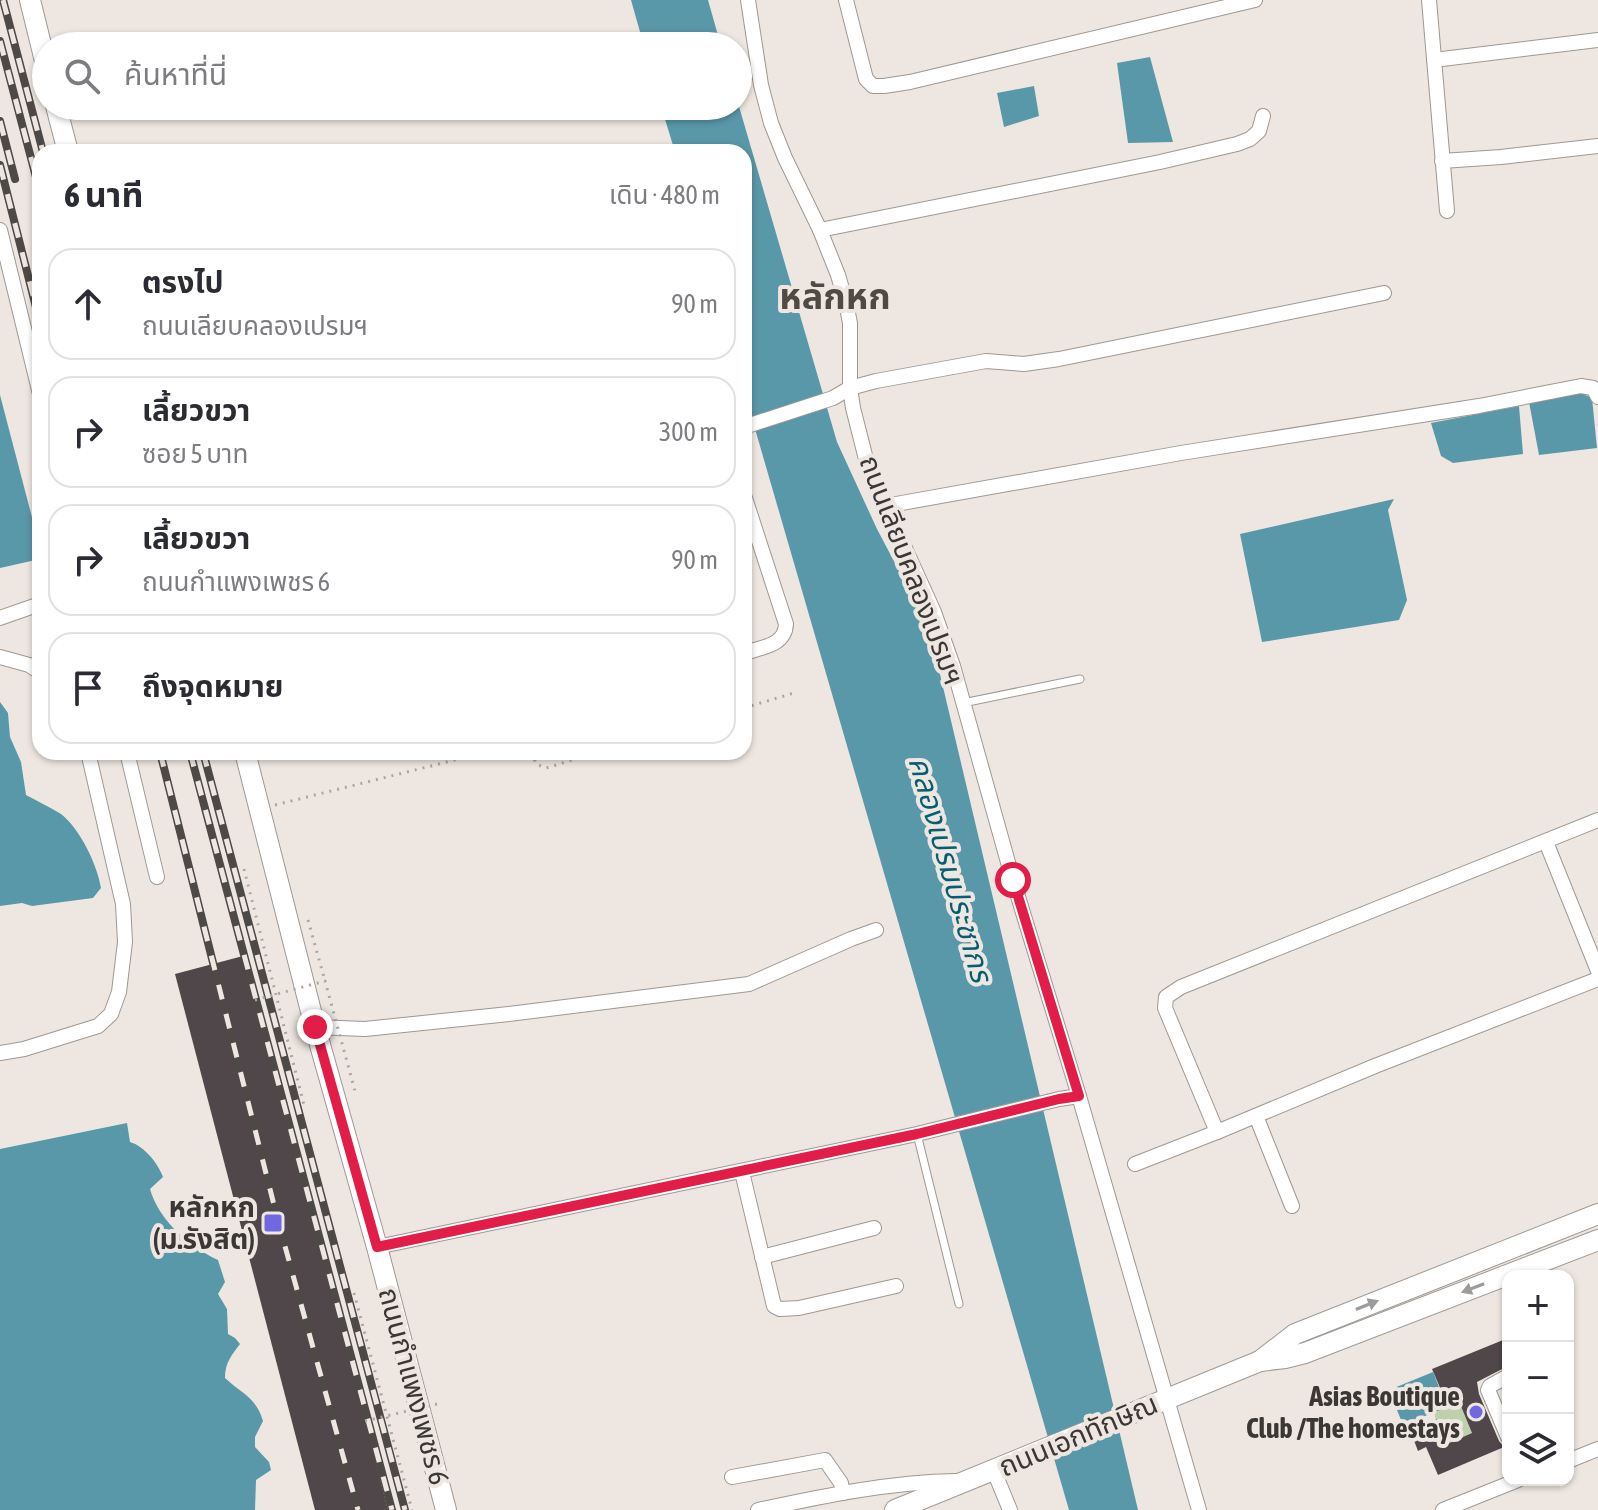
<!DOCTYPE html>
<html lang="th">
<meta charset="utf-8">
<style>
:root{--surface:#fff;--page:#f7f7f7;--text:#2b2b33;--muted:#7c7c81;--line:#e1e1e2}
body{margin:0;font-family:"Asap Condensed","Noto Sans Thai",sans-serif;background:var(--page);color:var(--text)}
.controls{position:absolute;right:24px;bottom:24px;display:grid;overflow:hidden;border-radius:16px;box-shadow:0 2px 6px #0004}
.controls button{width:72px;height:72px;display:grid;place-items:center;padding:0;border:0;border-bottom:2px solid var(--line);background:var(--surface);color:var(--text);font:40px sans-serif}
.stop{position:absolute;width:24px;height:24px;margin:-18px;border:6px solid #e11d48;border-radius:50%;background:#fff}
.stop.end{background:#e11d48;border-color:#fff;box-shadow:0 2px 8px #0008}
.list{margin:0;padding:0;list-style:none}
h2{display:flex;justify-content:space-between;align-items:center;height:104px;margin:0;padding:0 32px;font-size:34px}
h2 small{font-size:26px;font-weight:400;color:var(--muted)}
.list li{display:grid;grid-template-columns:52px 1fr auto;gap:24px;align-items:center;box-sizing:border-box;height:112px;margin:0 16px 16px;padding:0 16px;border:2px solid var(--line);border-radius:24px}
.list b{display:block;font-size:30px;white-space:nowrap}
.list p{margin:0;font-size:26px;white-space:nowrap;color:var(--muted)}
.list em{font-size:26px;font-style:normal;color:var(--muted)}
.icon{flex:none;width:44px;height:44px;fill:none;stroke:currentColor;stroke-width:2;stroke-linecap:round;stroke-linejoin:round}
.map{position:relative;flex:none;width:1598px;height:1510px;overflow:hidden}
.search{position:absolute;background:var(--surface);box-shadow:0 2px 6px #0004;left:32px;top:32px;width:720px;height:88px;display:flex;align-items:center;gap:20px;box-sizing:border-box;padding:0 28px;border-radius:44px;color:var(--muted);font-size:30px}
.panel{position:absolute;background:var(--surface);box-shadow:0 2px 6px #0004;left:32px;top:144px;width:720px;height:616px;border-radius:24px}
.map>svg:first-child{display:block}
</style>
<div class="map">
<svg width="1598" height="1510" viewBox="0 0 1598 1510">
<rect width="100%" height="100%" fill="#eee7e1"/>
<path fill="#bfd0ad" d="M1458 1399 1472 1433 1447 1444 1433 1412 1447 1407V1404Z"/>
<g fill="#5998a9">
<path d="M631 0H708L721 46H644Z"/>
<path d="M1150 57 1173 142 1128 143 1117 63Z"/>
<path d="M1034 86 1039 116 1004 127 997 93Z"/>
<path d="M738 103 837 442 877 529 916 603 939 670 1138 1510H1069L744 391V152H675L661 106H738Z"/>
<path d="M1579 392 1592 398 1597 448 1539 455 1529 402Z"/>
<path d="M0 395 40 548V559L0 568Z"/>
<path d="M1519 406 1523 454 1453 463 1441 456 1431 423Z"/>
<path d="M1394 499 1388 510 1407 600 1399 620 1262 642 1240 534Z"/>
<path d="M0 702 8 713 10 737 21 762 26 795C37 801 50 807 61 814 80 829 97 864 101 888L93 898 32 906 22 903 0 906Z"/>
<path d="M127 1123 130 1142C144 1146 158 1163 163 1177L150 1189C159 1221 190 1247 218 1260L225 1282 218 1294 227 1309 228 1334 235 1338 240 1344C231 1356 225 1363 225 1378 242 1394 256 1397 263 1421L255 1437V1447L269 1462 271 1470 256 1480 255 1510H0V1149Z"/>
<path d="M1433 1372 1447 1407 1403 1425 1389 1390Z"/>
</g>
<g fill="#4f4749">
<path d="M243 956 365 1421 388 1510H315L175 974Z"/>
<path d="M1508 1338V1366L1477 1382 1479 1394 1499 1441 1504 1447 1438 1475 1426 1447 1418 1451 1410 1430 1437 1419 1447 1444 1472 1433 1458 1399 1447 1404 1432 1369Z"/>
</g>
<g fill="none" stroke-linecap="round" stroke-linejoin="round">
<g stroke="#9e9893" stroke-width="9">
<g id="lane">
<path d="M963 703 1080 679"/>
<path d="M917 1134 959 1304"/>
</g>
</g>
<g stroke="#9e9893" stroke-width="16">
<g id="street">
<path d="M748 0 761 85 771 123 785 158 820 230 838 275 846 303 850 323V388L853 408 868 467 934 612 953 666 1013 880 1079 1096 1199 1510"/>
<path d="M846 0 866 79 873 86H884L910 82 1255 0"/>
<path d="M1429 0 1447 211"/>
<path d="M1434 60 1598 40"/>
<path d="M1442 161 1501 157 1598 146"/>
<path d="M0 230 40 394"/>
<path d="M820 230 1160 162 1237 144 1250 139 1259 131 1263 116"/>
<path d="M744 427 833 398 850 388 876 381 986 361 1024 364 1059 359 1384 293"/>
<path d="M744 495 786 624C785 646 762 647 744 653"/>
<path d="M885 506 1181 453 1479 406 1581 386 1593 388 1598 397"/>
<path d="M0 618 37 605"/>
<path d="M0 657 29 665 40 672"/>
<path d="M127 752 157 877"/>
<path d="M1546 842 1598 971"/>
<path d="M315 1027 365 1029 509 1014 749 984 851 939 876 930"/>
<path d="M0 1053 24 1049 98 1026 111 1014 119 992 125 942 123 904 88 752"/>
<path d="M1256 1116 1292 1206"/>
<path d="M1217 1132 1165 1008 1166 997 1181 987 1598 820"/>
<path d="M1135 1164 1217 1132 1375 1066 1598 979"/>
<path d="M742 1172 774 1306 780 1309 799 1308 896 1286"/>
<path d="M377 1247 917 1134 1059 1099 1079 1096"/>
<path d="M762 1257 874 1228"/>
<path d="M1508 1376 1490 1386 1488 1390 1508 1437"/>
<path d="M1568 1461 1598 1449"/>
<path d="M994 1471 1010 1510"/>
<path d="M732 1477 825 1460 841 1483 843 1493"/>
<path d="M758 1510C823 1496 890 1482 956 1481"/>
<path d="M1443 1510 1518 1480"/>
</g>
</g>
<g stroke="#9e9893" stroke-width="22">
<g id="secondary">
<path d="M30 0 46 65"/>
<path d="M56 106 68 152"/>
<path d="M245 752 315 1027 377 1247 446 1510"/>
<path d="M1260 1361 1295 1334 1598 1214"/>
<path d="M895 1510 1260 1361 1285 1358 1305 1353 1598 1240"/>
</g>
</g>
<g stroke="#aca6a2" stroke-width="3" stroke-dasharray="2 6" stroke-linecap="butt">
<path d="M744 708 797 692"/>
<path d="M532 752 536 764 546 768 599 752"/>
<path d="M275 805 487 752"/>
<path d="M244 869 304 1105"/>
<path d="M308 920 325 981"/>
<path d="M354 1293 412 1510"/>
</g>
<use href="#lane" stroke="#fff" stroke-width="7"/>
<use href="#street" stroke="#fff" stroke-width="14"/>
<use href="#secondary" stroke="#fff" stroke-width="20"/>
<g stroke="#4d4947" stroke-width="8">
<g id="rail">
<path d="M3 0 43 152"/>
<path d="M0 41 40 192"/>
<path d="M0 121 15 179"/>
<path d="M0 165 40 323"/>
<path d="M160 752 278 1221 358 1510"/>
<path d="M190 752 392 1510"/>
<path d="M203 752 405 1510"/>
</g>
</g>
<use href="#rail" stroke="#eee7e1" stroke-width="5" stroke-dasharray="15" stroke-linecap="butt"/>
<g stroke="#aca6a2" stroke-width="3" stroke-dasharray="2 6" stroke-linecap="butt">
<path d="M255 1000 325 981 355 1091"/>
<path d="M365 1421 437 1404"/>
</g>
</g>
<defs><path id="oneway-solid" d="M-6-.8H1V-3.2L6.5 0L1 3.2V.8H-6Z" transform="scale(2)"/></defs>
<g fill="#9c9b9a">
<use href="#oneway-solid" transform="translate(1473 1288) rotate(159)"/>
<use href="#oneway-solid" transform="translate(1367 1305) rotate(-22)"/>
</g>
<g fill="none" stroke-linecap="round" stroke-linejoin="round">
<path stroke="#e11d48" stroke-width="10" d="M315 1027 377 1247 917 1134 1059 1099 1079 1096 1013 880"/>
</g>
<g fill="#7067e1" stroke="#eee7e1" stroke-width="3">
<rect x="263" y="1213" width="20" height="20" rx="4"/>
<circle cx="1476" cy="1412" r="8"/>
</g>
<g text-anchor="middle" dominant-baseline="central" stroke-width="8" stroke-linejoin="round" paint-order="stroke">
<g font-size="28" fill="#3a3735" stroke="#eee7e1">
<text transform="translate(912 570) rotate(69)">ถนนเลียบคลองเปรมฯ</text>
<text transform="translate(414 1386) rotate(75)">ถนนกำแพงเพชร 6</text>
<text transform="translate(1078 1435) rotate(-23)">ถนนเอกทักษิณ</text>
</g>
<g font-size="28" font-weight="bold" fill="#3a3735" stroke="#eee7e1" text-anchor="end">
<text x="255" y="1207">หลักหก<tspan x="255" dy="32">(ม.รังสิต)</tspan></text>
<text x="1460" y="1396">Asias Boutique<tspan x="1460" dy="32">Club /The homestays</tspan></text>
</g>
<g font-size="30" font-style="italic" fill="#045f72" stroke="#eee7e1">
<text transform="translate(951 869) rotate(74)">คลองเปรมประชากร</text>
</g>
<g font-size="36" font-weight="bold" fill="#504a45" stroke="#eee7e1">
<text x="835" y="296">หลักหก</text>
</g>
</g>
</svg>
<div class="controls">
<button>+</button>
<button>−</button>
<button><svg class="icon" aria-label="layers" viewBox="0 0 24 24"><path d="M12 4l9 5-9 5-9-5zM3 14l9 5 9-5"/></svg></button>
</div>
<div class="stop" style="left:1013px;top:880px"></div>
<div class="stop end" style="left:315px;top:1027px"></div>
<div class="search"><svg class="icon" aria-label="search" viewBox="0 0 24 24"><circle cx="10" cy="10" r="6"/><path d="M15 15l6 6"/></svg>ค้นหาที่นี่</div>
<section class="panel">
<h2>6 นาที<small>เดิน · 480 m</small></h2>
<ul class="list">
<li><svg class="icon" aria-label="ahead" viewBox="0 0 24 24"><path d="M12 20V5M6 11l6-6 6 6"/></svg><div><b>ตรงไป</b><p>ถนนเลียบคลองเปรมฯ</p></div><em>90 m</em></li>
<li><svg class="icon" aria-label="right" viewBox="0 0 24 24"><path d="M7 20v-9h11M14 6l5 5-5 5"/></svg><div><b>เลี้ยวขวา</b><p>ซอย 5 บาท</p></div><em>300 m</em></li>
<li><svg class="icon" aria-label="right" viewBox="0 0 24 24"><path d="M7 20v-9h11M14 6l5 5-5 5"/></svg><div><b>เลี้ยวขวา</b><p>ถนนกำแพงเพชร 6</p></div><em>90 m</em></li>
<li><svg class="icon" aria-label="arrive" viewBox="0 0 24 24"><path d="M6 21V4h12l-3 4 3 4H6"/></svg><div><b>ถึงจุดหมาย</b></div></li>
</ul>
</section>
</div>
